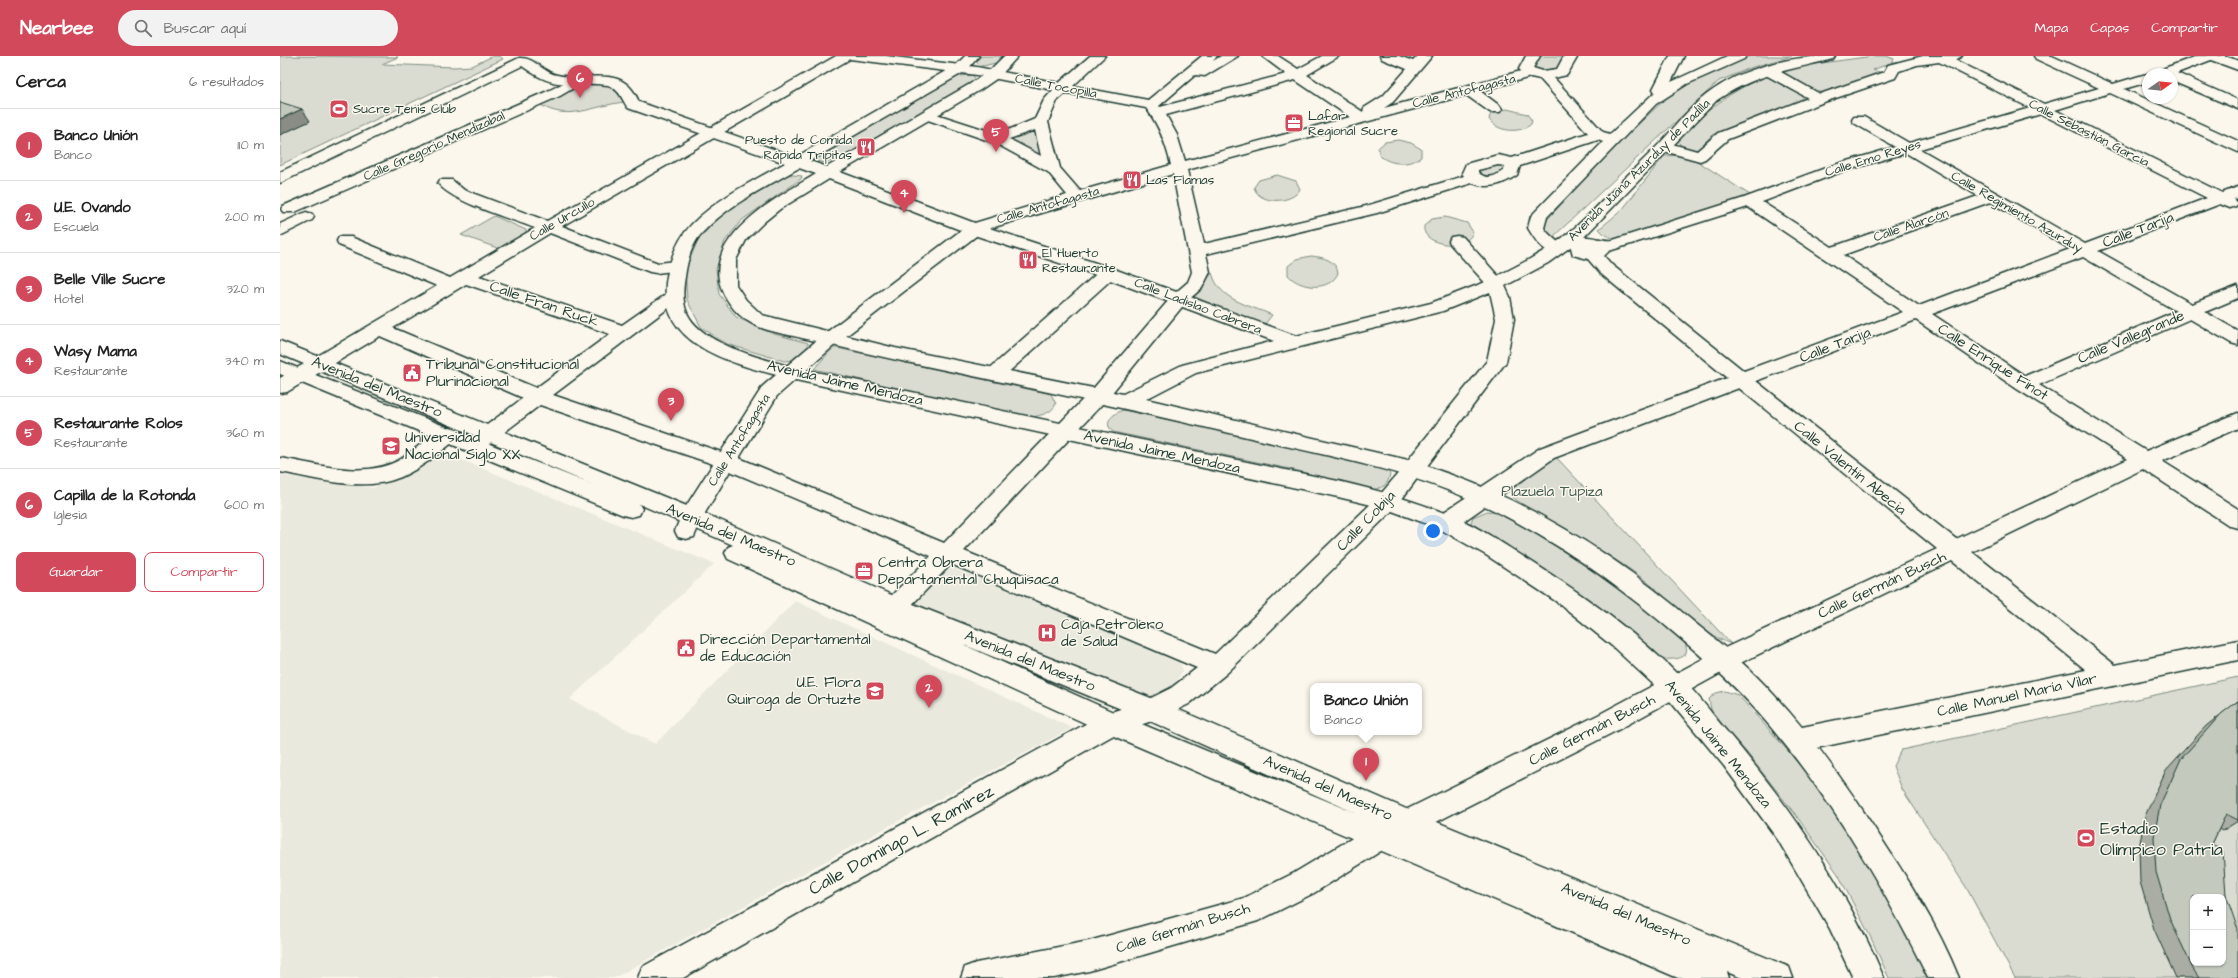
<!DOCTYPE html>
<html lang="es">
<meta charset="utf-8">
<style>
:root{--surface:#fff;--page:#f2f2f2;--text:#222;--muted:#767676;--line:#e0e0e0;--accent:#d1495b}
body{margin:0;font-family:"Architects Daughter",sans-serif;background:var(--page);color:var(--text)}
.controls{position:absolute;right:12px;bottom:12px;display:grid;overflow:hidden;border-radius:8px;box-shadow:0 1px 3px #0004}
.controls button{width:36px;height:36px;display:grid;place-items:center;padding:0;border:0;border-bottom:1px solid var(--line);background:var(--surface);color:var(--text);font:20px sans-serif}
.compass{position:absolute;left:1862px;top:12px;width:36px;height:36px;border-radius:50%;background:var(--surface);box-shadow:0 1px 3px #0004;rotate:76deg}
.you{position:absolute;left:1153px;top:475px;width:14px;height:14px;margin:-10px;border:3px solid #fff;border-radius:50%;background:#1a73e8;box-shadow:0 0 0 6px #1a73e833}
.badge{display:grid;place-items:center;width:26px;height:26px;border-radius:50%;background:var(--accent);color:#fff;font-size:13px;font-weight:700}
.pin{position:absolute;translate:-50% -33px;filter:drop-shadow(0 1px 2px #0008)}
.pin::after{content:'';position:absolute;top:21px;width:14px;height:12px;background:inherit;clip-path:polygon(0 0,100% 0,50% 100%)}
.popup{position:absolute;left:1030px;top:627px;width:112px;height:52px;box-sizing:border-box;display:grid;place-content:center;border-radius:8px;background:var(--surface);filter:drop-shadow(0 1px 3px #0005);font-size:13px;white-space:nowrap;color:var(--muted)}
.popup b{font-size:15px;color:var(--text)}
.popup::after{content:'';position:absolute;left:50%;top:100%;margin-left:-8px;border:8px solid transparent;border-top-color:var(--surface)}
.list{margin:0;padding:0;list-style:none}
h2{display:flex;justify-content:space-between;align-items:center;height:52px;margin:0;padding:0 16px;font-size:17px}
h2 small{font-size:13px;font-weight:400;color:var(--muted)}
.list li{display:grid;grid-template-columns:26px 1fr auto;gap:12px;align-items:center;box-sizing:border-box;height:72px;padding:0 16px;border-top:1px solid var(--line)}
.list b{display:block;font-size:15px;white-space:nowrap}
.list p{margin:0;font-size:13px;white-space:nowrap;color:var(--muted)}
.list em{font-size:13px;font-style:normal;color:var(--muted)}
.actions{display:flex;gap:8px;padding:12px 16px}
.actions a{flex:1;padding:9px 0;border:1px solid var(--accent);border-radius:8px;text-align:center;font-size:14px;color:var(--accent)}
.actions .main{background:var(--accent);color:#fff}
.icon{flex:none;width:22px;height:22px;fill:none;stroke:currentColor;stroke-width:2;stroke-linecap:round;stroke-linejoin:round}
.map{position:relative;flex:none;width:1958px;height:922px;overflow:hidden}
header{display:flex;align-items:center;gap:24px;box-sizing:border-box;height:56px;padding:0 20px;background:var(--accent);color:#fff}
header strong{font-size:19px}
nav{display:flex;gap:22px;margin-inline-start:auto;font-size:14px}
.search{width:280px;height:36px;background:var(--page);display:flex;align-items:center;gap:10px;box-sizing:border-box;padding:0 14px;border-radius:22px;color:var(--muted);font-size:15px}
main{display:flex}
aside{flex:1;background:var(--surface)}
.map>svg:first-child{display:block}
</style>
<header>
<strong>Nearbee</strong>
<div class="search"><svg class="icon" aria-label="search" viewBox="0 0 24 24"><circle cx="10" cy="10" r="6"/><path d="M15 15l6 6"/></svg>Buscar aquí</div>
<nav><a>Mapa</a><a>Capas</a><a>Compartir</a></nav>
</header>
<main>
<aside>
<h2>Cerca<small>6 resultados</small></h2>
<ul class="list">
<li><span class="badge">1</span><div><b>Banco Unión</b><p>Banco</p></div><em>110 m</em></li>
<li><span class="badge">2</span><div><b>U.E. Ovando</b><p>Escuela</p></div><em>200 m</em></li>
<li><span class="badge">3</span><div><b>Belle Ville Sucre</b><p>Hotel</p></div><em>320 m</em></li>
<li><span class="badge">4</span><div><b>Wasy Mama</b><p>Restaurante</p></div><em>340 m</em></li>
<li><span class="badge">5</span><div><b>Restaurante Rolos</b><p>Restaurante</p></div><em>360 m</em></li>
<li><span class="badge">6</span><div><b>Capilla de la Rotonda</b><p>Iglesia</p></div><em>600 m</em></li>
</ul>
<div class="actions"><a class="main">Guardar</a><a>Compartir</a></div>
</aside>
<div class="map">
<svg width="1958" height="922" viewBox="0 0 1958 922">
<rect width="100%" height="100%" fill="#fbf7ec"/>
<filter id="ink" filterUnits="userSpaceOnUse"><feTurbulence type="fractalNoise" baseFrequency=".025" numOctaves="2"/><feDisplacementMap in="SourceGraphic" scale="8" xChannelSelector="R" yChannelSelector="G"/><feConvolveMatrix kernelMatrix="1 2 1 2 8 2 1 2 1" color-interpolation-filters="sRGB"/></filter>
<g filter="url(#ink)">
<g fill="#eae9de">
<path d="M168 398 434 508 290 643 375 688 515 545 792 672 611 769 334 922H0V419L93 432 150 401Z"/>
<path d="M673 512 898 602 903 614 886 643 870 647 637 553 634 538 655 515Z"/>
</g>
<g fill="#dbdcd1" stroke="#7d8c82" fill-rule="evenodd">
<path d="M0 0 118 1 102 8 174 11 192 10 213 0H220L223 3 0 109V79L30 65 0 56Z"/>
<path d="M701 0H725L720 6 703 10 697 7V4Z"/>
<path d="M1257 0H1286L1278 12 1267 16 1250 11Z"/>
<path d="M1471 0H1512L1473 11 1439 25 1272 182 1266 178 1263 168 1336 89 1394 35 1443 11Z"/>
<path d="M1594 0H1606L1614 3 1613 6 1593 14 1603 17 1538 38 1500 17 1520 10Z"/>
<path d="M692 19 697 24 695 26 561 102C553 105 542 109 535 104L625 50 679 20Z"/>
<path d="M1488 19 1527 41 1525 43 1432 79 1416 96 1402 91 1397 84C1424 56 1451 34 1488 19Z"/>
<path d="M315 26C331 30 339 29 345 46 313 49 289 67 259 48L301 27Z"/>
<path d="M1227 53 1247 58 1252 65 1251 68C1241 78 1216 76 1209 63L1211 57Z"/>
<path d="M755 73 762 101 727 84Z"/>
<path d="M1118 84 1131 87 1141 93V101C1129 110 1110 109 1099 99L1098 92 1105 86Z"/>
<path d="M1398 99 1414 103 1470 139 1338 184 1325 179 1319 173 1342 154 1384 100Z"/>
<path d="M1214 106 1229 110 1218 121 1200 122 1196 113Z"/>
<path d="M504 118 522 120 521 123 462 164 445 185 436 213 439 238 456 261 491 277 528 287V292L514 304 504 305 447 288 421 271 407 244 405 214 418 184 446 154Z"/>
<path d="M997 119 1016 125 1020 133C1013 148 978 149 974 131L979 124Z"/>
<path d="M214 160 246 174V177L220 193 181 179Z"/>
<path d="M1165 161 1187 167 1193 176C1187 196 1141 190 1144 170L1152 163Z"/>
<path d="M1031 200C1043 201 1056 204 1058 217 1050 236 1020 233 1008 219V210L1017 203Z"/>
<path d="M932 217C940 245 967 248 992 259L985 268 980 269 913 240Z"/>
<path d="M553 292H557L771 338 776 348C771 359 757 360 746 362L534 313Z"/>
<path d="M843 354 975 382 1105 413 1110 418C1108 430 1102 432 1092 434L1010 413 833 376C822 366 833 358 843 354Z"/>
<path d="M1276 401 1451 588C1415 575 1389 541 1358 519 1319 491 1277 470 1236 444L1230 437 1235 427Z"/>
<path d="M1207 455C1235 457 1389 560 1404 586 1415 606 1387 604 1376 602L1193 472 1191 466 1193 461Z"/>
<path d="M1958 621V922H1735L1686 831 1622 733 1613 710 1621 694ZM1913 841H1943V907H1913Z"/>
<path d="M1445 635 1458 639C1479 663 1502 687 1522 712 1574 775 1614 849 1649 922H1609L1591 882 1558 818 1515 758 1467 697 1432 658 1429 643 1436 637Z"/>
</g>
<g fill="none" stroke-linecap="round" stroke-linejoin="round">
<g stroke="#1f3d34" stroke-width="3">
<g id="minor">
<path d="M556 0H606L697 11 779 27 810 0H825L793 30 868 44 922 0H937L933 5 941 0H958L925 20 915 19 879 50 880 51 1006 18 982 0H998L1018 13 1042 0H1059L1027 19 1083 56 1084 52 1103 40 1127 13 1102 3 1100 0H1119L1133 5 1138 0H1152L1113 46 1104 52 1241 15 1239 13 1246 0H1260L1253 12 1263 15 1277 13 1284 0H1298L1287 19 1274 22 1323 76 1330 78 1375 36 1373 33 1390 0H1404L1391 26 1447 0H1466L1464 3 1407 28 1376 48 1267 161 1264 172C1270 181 1279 185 1284 193L1282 197C1266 201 1255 184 1248 172L1251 160 1323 86 1318 84 1240 110 1237 119C1224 128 1208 134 1192 127L1097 157 926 198 930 216 922 232 906 246 826 344 684 495 935 598 1100 439 1126 408 1133 405 1140 408 1144 413 1116 451 947 617 909 648 881 662 839 676 403 922H358L362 911 822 659 865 645 891 632 917 612 671 508 623 558 615 560 607 558 603 551 607 544 651 500 450 415 422 462 414 481 406 483 398 481 395 475 403 455 433 408 260 349 201 394 194 396 187 394 184 389 187 384 243 342 100 280 7 336 0 337V322L157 230 59 189 57 185 59 181H71L170 222 255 172C232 163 171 146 158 127L160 124H172L184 134 267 165ZM570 3 697 19 773 34 764 44 755 63 728 74 712 76 647 55 640 59 642 62 715 87 768 116 787 139 688 169 543 279 483 330 441 396 273 339 403 241 400 237 394 236 388 237 342 269 199 220 270 177 370 216 376 217 403 214 406 210 403 206 397 205 378 207 282 170ZM1251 21 1260 23 1308 77 1232 102 1218 99 1186 108 1182 117 1184 120 1086 150 924 188 907 114 1186 39 1210 56H1220L1222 53 1220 50 1200 35ZM1015 24 1070 61 905 105 897 79 886 59ZM786 37 866 52C879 69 886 88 891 109L800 135 780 112 768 66 777 45ZM755 74 761 100 729 83ZM1218 109 1225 110 1224 114C1216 120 1206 125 1198 116V114ZM893 118 912 216 908 226 894 238 812 334 664 487 459 402 497 340 557 287 700 177 711 172ZM186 228 330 278 256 332 113 272Z"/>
<path d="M1643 0H1682L1675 4 1764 48 1819 32 1756 3 1754 0H1772L1833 28 1863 19 1868 18H1869L1868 26 1844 33 1958 85V96L1830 37 1775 54 1942 137 1958 131V142L1954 143 1958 147 1956 150 1950 152 1940 148 1818 195 1912 248 1958 230V242L1925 256 1958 275V289L1951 287 1910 263 1759 329 1866 395 1958 357V372L1882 405 1958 453V472L1950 470 1863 413 1692 496 1835 609 1958 584V604L1517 696 1508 692 1504 684 1508 676 1517 672 1806 614 1672 505 1452 611 1336 675 1109 790 1034 837 978 865 809 915 774 922H681L685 911 696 907 809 885 964 842 1014 817 1089 772 1318 659 1434 597 1657 493 1459 332 1274 402 1174 472 1166 474 1158 472 1155 466 1158 460 1260 392 1447 322 1320 217 1308 203 1293 199 1290 188C1300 173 1319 186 1333 184L1464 142 1551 110 1615 91 1574 67 1572 64 1574 61H1584L1629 87 1750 52 1659 6 1637 9 1619 15 1615 22 1544 46 1448 83 1425 103 1420 105 1380 94 1377 91 1380 88 1385 86 1417 95 1438 77 1528 42 1482 17 1480 14 1482 11H1492L1540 38 1604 16 1608 9ZM1761 58 1927 142 1805 188 1640 93ZM1626 97 1698 140 1552 191 1482 146 1561 116ZM1710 146 1790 193 1639 250 1563 199ZM1468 151 1623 256 1464 315 1332 209 1324 200 1329 195ZM1803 201 1896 255 1745 320 1652 258ZM1636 264 1737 333 1848 403 1676 483 1476 325Z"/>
<path d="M1917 0H1946L1958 5V14L1931 4 1897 17 1958 44V53L1892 25V18H1875L1877 15Z"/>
<path d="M297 20 302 21 304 24 302 27 280 40 15 156H3L1 153 3 150 270 34Z"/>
<path d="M26 156 32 158 34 161 32 164 0 180V168Z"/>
<path d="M1177 180 1183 181 1220 222 1223 226 1220 230H1208L1171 189 1169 185 1171 181Z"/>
<path d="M828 212 834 213 837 217 834 221 722 322 715 324 708 322 705 318 708 314 822 213Z"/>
<path d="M170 371 177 373 180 378 177 383C160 396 142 412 121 421 83 437 39 423 0 416V402C38 408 85 424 121 403 137 393 152 376 170 371Z"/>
</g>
</g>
<g stroke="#1f3d34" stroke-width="3">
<g id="major">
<path d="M685 0H699L686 15 530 105 547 111 690 28 709 15 724 0H738L719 21 700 34 560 116 700 169 834 213 1016 280 1151 247 1203 227C1232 213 1265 197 1291 175 1308 161 1323 144 1339 128 1352 114 1367 101 1380 87 1395 71 1408 53 1426 39 1462 11 1510 0 1555 0L1553 3C1509 14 1476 18 1437 44L1303 182 1268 207 1225 230 1230 241 1234 263 1226 306 1147 410C1168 418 1190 425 1211 435 1286 468 1353 514 1415 567 1443 589 1470 612 1494 639 1533 681 1566 728 1597 776 1628 823 1658 870 1679 922H1648C1603 829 1545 732 1476 654 1453 628 1426 604 1399 581 1337 528 1271 480 1196 446 1129 415 1056 402 984 385 870 358 757 333 641 309 601 301 562 291 522 282 505 278 482 275 468 265 461 261 454 254 450 248 407 189 493 144 536 118L519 112C486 131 449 148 423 176 412 187 407 205 405 221 403 232 402 245 407 257 422 289 481 302 512 311L1058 425C1097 434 1135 445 1172 460 1200 471 1226 490 1252 506 1305 540 1359 578 1403 624 1417 638 1430 655 1443 671 1507 746 1566 830 1604 922H1573L1550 873 1498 784 1444 710 1385 639 1332 590 1280 548 1206 499 1158 472 1104 452 1058 441 511 323C459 309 374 292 387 220 391 201 398 182 412 168 438 142 473 125 505 107L348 52C341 42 341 35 328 29 289 24 279 37 242 10L0 127V116L239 2C255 1 262 16 277 19 309 27 343 6 359 46L516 101 676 9ZM549 123 688 177 822 221 994 285 902 309 843 338 615 292 482 259 466 244 456 229V204L466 184 484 166 500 153ZM1210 236 1216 263 1207 305 1128 404 866 343 916 317 1163 255Z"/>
<path d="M0 285 419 455 623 544 881 646 1140 759 1509 911 1513 922H1462L1447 916 1449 922H1398L822 675 448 503 445 497 448 491 453 489 359 448 362 453 359 459 351 461 343 459 0 318V305L313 429 0 298ZM682 588 863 662 1076 757 840 659Z"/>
</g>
</g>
<use href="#minor" fill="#fbf7ec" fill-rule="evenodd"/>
<use href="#major" fill="#fbf7ec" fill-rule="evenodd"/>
</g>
<path fill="#a9ada3" stroke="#1f3d34" d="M1958 645V765L1942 775 1939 773 1932 788 1946 839 1958 922H1896L1874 873 1860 826 1859 792 1865 760 1886 714 1926 670Z"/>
<path fill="#898d85" stroke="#1f3d34" d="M22 53 30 65 0 79V63Z"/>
<g fill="#c4c9be" stroke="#1f3d34" fill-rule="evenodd">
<path d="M0 46 22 53 0 63Z"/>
<path d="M1958 645V764L1946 758 1932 788 1943 795 1946 839 1956 868 1958 873V922H1919L1913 913 1890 863 1876 816 1874 781 1880 749 1901 703 1941 658ZM1913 841H1943V907H1913Z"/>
</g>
</g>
<defs>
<g id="stadium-square" transform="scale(1)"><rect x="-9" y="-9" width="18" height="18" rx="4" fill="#d1495b" stroke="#fbf7ec"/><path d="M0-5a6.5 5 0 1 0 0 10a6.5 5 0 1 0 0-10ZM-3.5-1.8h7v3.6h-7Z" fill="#fff"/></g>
<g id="office-square" transform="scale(1)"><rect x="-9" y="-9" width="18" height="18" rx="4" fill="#d1495b" stroke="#fbf7ec"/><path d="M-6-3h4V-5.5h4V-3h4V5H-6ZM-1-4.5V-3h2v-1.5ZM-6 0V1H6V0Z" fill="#fff"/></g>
<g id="restaurant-square" transform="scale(1)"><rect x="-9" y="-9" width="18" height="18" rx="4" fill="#d1495b" stroke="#fbf7ec"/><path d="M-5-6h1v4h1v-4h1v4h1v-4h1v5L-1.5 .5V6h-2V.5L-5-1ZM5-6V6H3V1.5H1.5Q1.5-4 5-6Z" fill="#fff"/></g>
<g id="civic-square" transform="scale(1)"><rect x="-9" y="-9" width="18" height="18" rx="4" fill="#d1495b" stroke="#fbf7ec"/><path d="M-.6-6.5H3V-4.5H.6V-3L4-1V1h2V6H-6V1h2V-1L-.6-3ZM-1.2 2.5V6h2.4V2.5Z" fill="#fff"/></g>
<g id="university-square" transform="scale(1)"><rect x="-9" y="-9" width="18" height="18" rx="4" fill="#d1495b" stroke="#fbf7ec"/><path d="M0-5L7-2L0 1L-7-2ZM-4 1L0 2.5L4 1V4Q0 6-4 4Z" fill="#fff"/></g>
<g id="hospital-square" transform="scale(1)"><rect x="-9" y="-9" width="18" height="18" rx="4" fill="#d1495b" stroke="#fbf7ec"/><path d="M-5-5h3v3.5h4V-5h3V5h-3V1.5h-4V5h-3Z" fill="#fff"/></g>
<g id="school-square" transform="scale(1)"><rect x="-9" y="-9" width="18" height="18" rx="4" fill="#d1495b" stroke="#fbf7ec"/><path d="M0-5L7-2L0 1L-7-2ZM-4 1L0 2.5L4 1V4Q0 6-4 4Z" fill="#fff"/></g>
</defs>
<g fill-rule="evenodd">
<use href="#stadium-square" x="59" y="53"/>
<use href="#office-square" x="1014" y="67"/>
<use href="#restaurant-square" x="586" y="91"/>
<use href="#restaurant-square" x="852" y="124"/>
<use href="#restaurant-square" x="748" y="204"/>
<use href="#civic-square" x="132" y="317"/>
<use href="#university-square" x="111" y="390"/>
<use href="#office-square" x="584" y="515"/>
<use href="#hospital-square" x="767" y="577"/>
<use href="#civic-square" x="406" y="592"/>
<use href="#school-square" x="595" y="635"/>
<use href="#stadium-square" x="1806" y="782"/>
</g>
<g text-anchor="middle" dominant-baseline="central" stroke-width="3" stroke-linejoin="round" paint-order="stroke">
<g font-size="13" fill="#1f3d34" stroke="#fbf7ec">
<text transform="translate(776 30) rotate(11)">Calle Tocopilla</text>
<text transform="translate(1184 35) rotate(-14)">Calle Antofagasta</text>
<text transform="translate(1809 77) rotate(27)">Calle Sebastián Garcia</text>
<text transform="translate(154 90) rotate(-24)">Calle Gregorio Mendizabal</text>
<text transform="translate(1593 102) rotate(-17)">Calle Emo Reyes</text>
<text transform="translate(1359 114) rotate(-45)">Avenida Juana Azurduy de Padilla</text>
<text transform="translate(768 149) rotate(-16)">Calle Antofagasta</text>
<text transform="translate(1737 156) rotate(30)">Calle Regimiento Azurduy</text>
<text transform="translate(282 163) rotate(-30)">Calle Urcullo</text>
<text transform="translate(1631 169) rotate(-19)">Calle Alarcón</text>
<text transform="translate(918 250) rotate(21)">Calle Ladislao Cabrera</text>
<text transform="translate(459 384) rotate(-58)">Calle Antofagasta</text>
</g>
<g font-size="13" fill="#1f3d34" stroke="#fbf7ec" text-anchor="start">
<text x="73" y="53">Sucre Tenis Club</text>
<text x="1028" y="60">Lafar<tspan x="1028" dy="15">Regional Sucre</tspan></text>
<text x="572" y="84" text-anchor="end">Puesto de Comida<tspan x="572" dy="15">Rápida Tripitas</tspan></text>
<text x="866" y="124">Las Flamas</text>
<text x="762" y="197">El Huerto<tspan x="762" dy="15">Restaurante</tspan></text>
</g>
<g font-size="15" fill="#1f3d34" stroke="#fbf7ec">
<text transform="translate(1858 174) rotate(-21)">Calle Tarija</text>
<text transform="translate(264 248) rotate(19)">Calle Fran Ruck</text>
<text transform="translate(1851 281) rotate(-23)">Calle Vallegrande</text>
<text transform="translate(1555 289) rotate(-21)">Calle Tarija</text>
<text transform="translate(1713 306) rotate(33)">Calle Enrique Finot</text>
<text transform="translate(565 327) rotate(13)">Avenida Jaime Mendoza</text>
<text transform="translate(97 331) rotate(22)">Avenida del Maestro</text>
<text transform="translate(882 396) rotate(12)">Avenida Jaime Mendoza</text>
<text transform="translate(1570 412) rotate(39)">Calle Valentín Abecia</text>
<text transform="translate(1086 465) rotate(-46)">Calle Cobija</text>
<text transform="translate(451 479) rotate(23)">Avenida del Maestro</text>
<text transform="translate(1602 529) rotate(-25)">Calle Germán Busch</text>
<text transform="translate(750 605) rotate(22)">Avenida del Maestro</text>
<text transform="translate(1737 639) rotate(-12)">Calle Manuel María Vilar</text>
<text transform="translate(1312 674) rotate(-27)">Calle Germán Busch</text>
<text transform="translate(1438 688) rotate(51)">Avenida Jaime Mendoza</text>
<text transform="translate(1048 732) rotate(24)">Avenida del Maestro</text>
<text transform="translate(1346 858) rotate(23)">Avenida del Maestro</text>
<text transform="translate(903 872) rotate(-17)">Calle Germán Busch</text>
</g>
<g font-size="15" fill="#1f3d34" stroke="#fbf7ec" text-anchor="start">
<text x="146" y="308">Tribunal Constitucional<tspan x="146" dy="17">Plurinacional</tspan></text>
<text x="125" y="381">Universidad<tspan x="125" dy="17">Nacional Siglo XX</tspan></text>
<text x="598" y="506">Centra Obrera<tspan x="598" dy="17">Departamental Chuquisaca</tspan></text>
<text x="781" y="568">Caja Petrolero<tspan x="781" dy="17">de Salud</tspan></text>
<text x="420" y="583">Dirección Departamental<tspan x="420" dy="17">de Educación</tspan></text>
<text x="581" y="626" text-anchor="end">U.E. Flora<tspan x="581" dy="17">Quiroga de Ortuzte</tspan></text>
</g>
<g font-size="15" fill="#455d53" stroke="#fbf7ec">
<text x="1272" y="435">Plazuela Tupiza</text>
</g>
<g font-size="18" fill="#1f3d34" stroke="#fbf7ec" text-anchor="start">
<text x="1820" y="772">Estadio<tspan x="1820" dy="21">Olímpico Patria</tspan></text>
</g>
<g font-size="18" fill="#1f3d34" stroke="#fbf7ec">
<text transform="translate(621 784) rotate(-29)">Calle Domingo L. Ramírez</text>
</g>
</g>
</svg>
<div class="controls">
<button>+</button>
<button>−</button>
</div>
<svg class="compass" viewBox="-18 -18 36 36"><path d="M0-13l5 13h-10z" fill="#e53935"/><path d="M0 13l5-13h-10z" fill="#767676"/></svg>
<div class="you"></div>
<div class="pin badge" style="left:1086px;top:725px">1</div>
<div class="popup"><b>Banco Unión</b>Banco</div>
<div class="pin badge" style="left:649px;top:652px">2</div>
<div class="pin badge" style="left:391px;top:365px">3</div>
<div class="pin badge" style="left:624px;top:157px">4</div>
<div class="pin badge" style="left:716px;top:96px">5</div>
<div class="pin badge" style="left:300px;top:42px">6</div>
</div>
</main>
